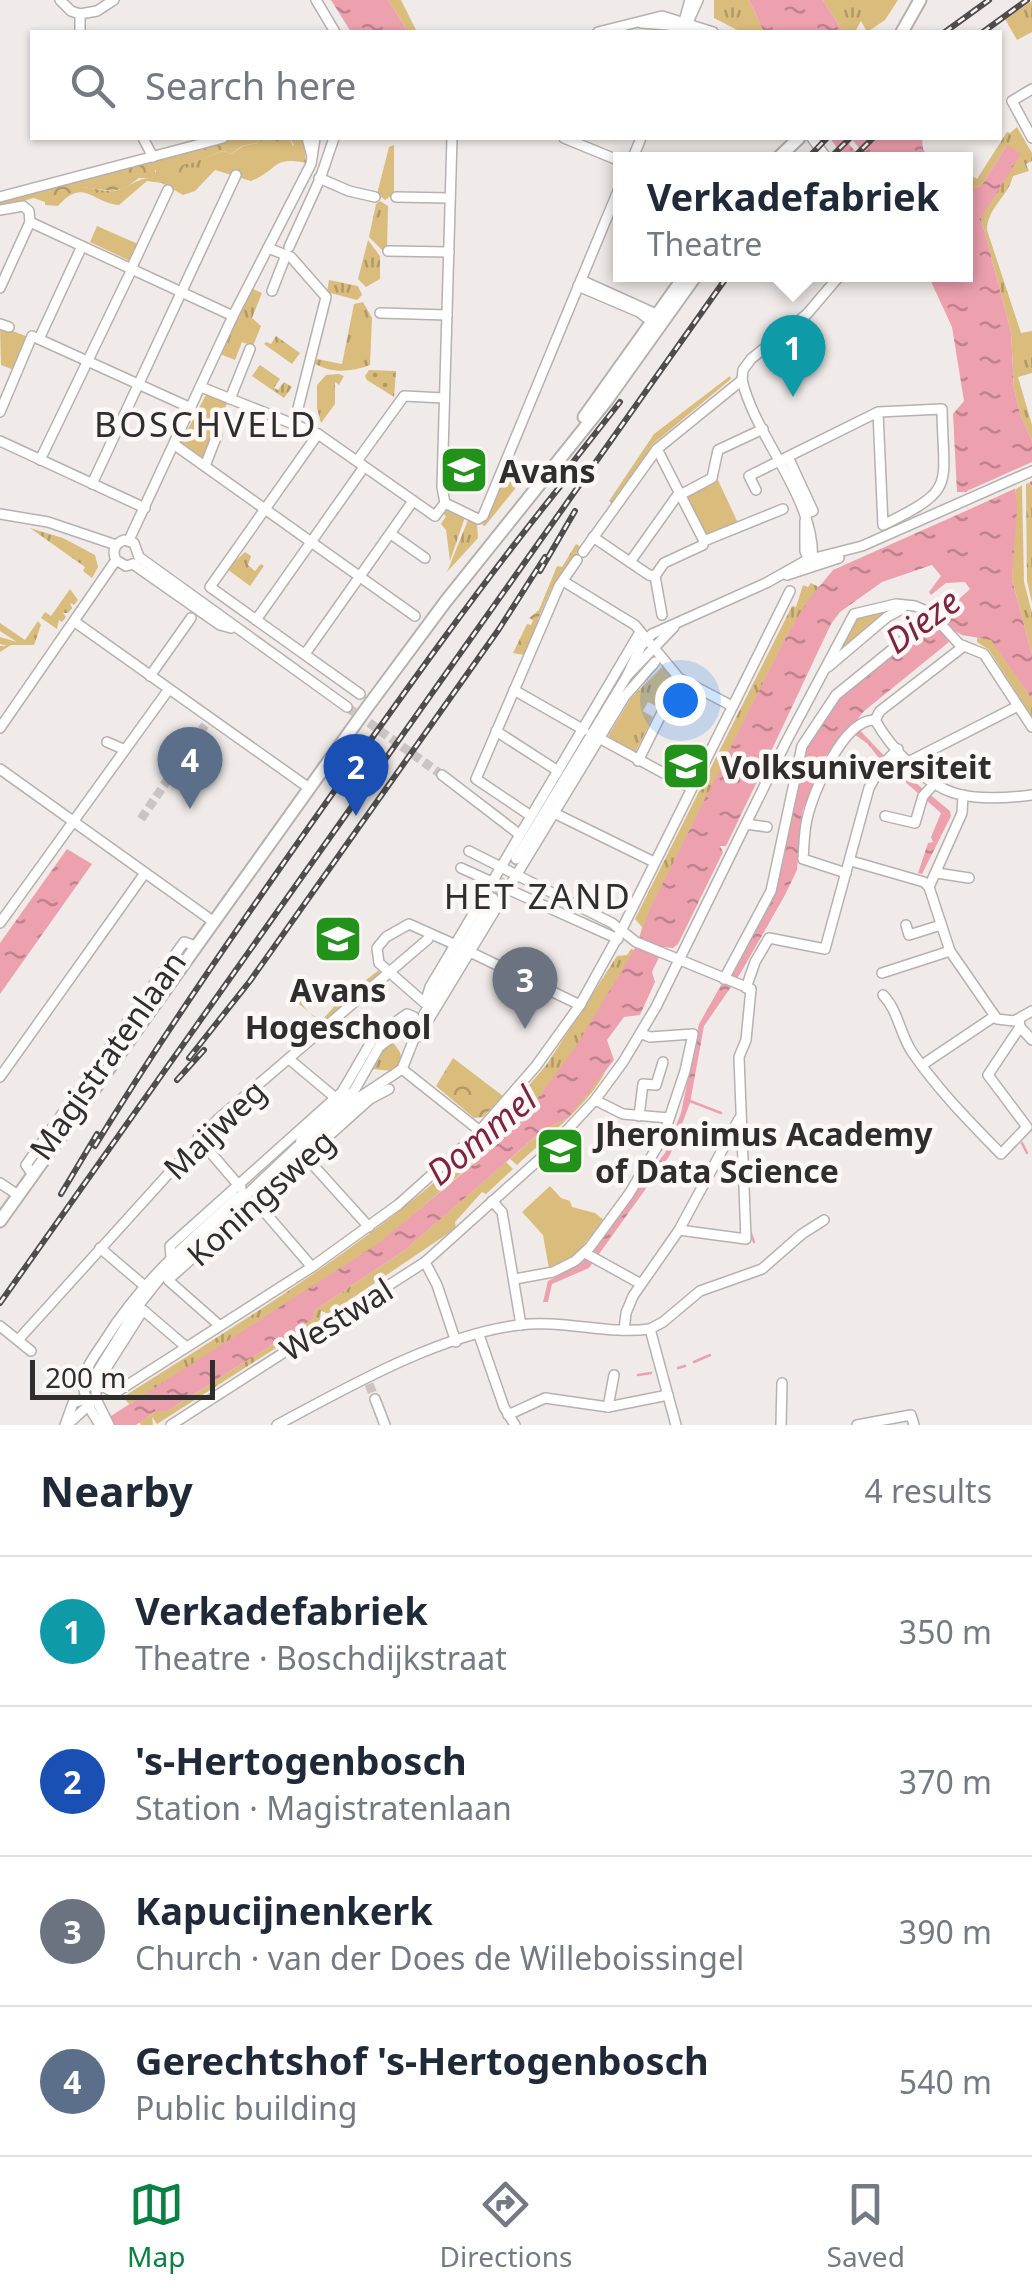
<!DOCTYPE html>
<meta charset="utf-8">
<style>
:root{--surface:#fff;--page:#f6f6f7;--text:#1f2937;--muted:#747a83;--line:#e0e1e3;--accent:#0b8043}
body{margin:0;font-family:"Noto Sans",sans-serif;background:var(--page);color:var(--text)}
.scale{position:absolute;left:30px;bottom:25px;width:185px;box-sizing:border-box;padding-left:10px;border:5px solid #302e2d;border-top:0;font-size:28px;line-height:35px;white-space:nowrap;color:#302e2d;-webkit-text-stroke:8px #fdf8f6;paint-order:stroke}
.you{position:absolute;left:680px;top:700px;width:35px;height:35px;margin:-25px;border:8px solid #fff;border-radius:50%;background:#1a73e8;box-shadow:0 0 0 15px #1a73e833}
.badge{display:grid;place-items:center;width:65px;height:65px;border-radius:50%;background:var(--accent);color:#fff;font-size:32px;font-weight:700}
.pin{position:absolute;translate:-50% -82px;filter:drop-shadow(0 2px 5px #0008)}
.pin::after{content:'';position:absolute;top:52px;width:35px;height:30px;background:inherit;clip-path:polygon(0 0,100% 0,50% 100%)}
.popup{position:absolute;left:613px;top:152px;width:360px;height:130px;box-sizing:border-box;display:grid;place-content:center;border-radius:0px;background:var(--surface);filter:drop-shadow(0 2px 8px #0005);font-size:32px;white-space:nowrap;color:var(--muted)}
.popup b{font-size:38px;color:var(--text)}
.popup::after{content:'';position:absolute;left:50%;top:100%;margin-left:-20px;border:20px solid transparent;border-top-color:var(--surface)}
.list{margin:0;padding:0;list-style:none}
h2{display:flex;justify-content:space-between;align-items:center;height:130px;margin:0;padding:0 40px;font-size:42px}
h2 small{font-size:32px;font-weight:400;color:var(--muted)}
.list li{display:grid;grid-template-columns:65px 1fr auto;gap:30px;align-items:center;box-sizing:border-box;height:150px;padding:0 40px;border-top:2px solid var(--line)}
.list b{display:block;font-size:38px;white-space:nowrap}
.list p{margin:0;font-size:32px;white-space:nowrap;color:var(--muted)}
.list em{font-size:32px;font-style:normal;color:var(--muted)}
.icon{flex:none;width:55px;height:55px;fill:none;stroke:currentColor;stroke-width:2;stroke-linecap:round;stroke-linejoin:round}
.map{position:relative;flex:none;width:1032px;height:1425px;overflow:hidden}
.search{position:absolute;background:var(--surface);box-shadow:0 2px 8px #0004;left:30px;right:30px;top:30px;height:110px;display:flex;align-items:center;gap:25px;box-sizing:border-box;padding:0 35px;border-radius:0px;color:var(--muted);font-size:38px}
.sheet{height:730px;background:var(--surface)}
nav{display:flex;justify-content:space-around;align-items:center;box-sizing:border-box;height:140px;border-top:2px solid var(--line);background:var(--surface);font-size:28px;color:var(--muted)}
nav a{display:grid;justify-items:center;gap:5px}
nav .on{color:var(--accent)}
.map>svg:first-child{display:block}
</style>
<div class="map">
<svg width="1032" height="1425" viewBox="0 0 1032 1425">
<defs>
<pattern id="grass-tufts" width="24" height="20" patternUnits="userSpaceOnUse" patternTransform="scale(2.5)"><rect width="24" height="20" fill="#dabc7d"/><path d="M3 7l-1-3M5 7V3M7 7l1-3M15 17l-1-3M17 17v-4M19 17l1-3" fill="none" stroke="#b19967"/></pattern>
<pattern id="forest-crowns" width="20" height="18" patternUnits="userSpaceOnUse" patternTransform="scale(2.5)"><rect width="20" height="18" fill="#dabc7d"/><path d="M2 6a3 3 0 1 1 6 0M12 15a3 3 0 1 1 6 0" fill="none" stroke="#b19967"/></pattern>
<pattern id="garden-dots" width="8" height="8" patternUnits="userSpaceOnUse" patternTransform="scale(2.5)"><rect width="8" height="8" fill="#dabc7d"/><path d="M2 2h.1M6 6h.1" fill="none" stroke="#b19967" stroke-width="1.8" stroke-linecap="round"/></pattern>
<pattern id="water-ripples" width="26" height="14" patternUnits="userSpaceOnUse" patternTransform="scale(2.5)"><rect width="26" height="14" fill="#eda0ae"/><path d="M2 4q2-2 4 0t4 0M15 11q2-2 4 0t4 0" fill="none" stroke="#c0838e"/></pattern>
</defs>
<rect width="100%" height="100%" fill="#f0ebe9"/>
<g fill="url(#grass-tufts)">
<path d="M388 0H401L417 32H408Z"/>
<path d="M714 0H749L764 32H741L714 18Z"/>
<path d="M823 0H898L885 20 867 32 861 21 855 32H843Z"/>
<path d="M1032 1V32L1017 40 1005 19Z"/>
<path d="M1017 127 1032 153V161L1026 164 1029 171 1013 176C1008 197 987 208 987 230L1021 333 1032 331V373L1018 377 1032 425V441L1020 414 1014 389 1011 332 981 218 1007 145 982 185 966 191V173L977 179 1007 132 1010 133Z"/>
<path d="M290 138H304L306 163C272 156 280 169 251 181L215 170 195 191 183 195 162 183 147 181 119 205C91 202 83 177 58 206L45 205V202C59 203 66 188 81 187 92 187 102 192 114 191 129 188 137 177 152 178L156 171 148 163 174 155 175 161 183 166 223 151 231 154 243 146 276 139 294 146Z"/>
<path d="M394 145V194L385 200 377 194 389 147Z"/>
<path d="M380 201 388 206 387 249 384 252 369 237 376 204Z"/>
<path d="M368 240 380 256V279L366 287 358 279Z"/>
<path d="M329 280 358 286 362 295 357 300 327 292Z"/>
<path d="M253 289 262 293 252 318 261 326 253 346 242 342 235 360 220 354Z"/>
<path d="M363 302 372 318 370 365C351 372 331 374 314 363L317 359 342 364 354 304Z"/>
<path d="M276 336 300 353 292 364 264 344 266 342 271 344Z"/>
<path d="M260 365 280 379 274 388 278 390 284 382 292 387 284 398 252 376Z"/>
<path d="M339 374 344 376 339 385 335 382V404L321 423 317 408V385L326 375Z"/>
<path d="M206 395 227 403 209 453 203 458 181 442Z"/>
<path d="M1029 483 1032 487V603L1027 581 1026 484Z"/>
<path d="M1022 485 1024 582 1032 613V654L1012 580 1016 489Z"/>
<path d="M445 510 465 517 450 561 446 530 441 524 446 516 442 513Z"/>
<path d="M468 520 477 524 478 538 447 572Z"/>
<path d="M30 528 63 538 95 555 98 567 92 578 83 571 85 567Z"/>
<path d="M245 552 251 556 248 565 255 571 261 564 264 566 250 586 227 569Z"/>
<path d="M811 583 819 587 789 631 640 935 642 927 635 919 654 881 792 606 796 607 803 585 808 587Z"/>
<path d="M70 589 78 600 74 605 70 603 72 608 68 613H63L66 617 62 622 59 620 57 629 41 618 45 612 51 616Z"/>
<path d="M900 607 833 663 857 618Z"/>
<path d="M38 621 41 625 34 645H11L0 652V646H7L0 644V637L17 642 0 631V623L25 640Z"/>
<path d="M977 638 991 639 1032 699V717L989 650 977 642Z"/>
<path d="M663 666 672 678 658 707 648 702 643 711 653 717 635 753 608 736 631 698Z"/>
<path d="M631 949 635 950 627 964C599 1009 538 1120 495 1144L486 1136 547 1064 617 956 627 955Z"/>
<path d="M379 970 380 973 345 1004 342 1003 343 1006 324 1025 291 997 297 986C296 1000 308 1015 322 1020L339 1001 346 998 345 996Z"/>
<path d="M392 1041 400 1052 402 1063 393 1071 372 1069 380 1053Z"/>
<path d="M608 1064C600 1095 543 1141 517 1165L510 1159 543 1130 568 1118Z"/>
<path d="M483 1139 491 1148 379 1244 147 1394 129 1404 123 1397C249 1317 375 1241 483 1139Z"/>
<path d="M506 1162 513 1169 486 1194 482 1192 455 1222 456 1228 329 1314 321 1311 320 1320 157 1424 152 1417 153 1425H141L139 1422 158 1410H169L313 1319 315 1310 405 1250Z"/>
</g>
<g fill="url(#forest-crowns)">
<path d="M234 138H290L294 150 288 149 276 139 242 146 231 154 223 151 184 166 179 176 174 172V155Z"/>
<path d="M148 163 155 169V174L152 178H139L125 188 112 191 81 187 50 204 34 198 0 207V202Z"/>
<path d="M730 376 731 379 653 444 613 504 609 501 654 434Z"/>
<path d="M576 544 583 548 551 589 538 619 540 622 531 649 528 648 524 655 513 653 527 624 531 625 533 620 529 618 539 610 557 566 562 567Z"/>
<path d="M453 1058 503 1096 483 1117 474 1118 436 1086Z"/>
</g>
<g fill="#dabc7d">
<path d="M273 140 280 142 286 150 285 156C260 162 256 192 228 166 236 148 255 145 273 140Z"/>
<path d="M97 226 138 244 130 261 90 242Z"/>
<path d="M0 326 28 337 14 370 1 365Z"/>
<path d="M506 471 523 479 485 526 482 525Z"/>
<path d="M718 480 738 523 706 536 687 496Z"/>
<path d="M550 1186 561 1198 570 1201 572 1207 595 1213 604 1220 572 1259 549 1269 543 1235 522 1212Z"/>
</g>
<path fill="url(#garden-dots)" d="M369 370 396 371 394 397 367 380 365 376Z"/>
<g fill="url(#water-ripples)">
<path d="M331 0H388L408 32H351Z"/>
<path d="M749 0H823L843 32H764Z"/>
<path d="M830 138H844L860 157 863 153 851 138H922L923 149 929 159H845Z"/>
<path d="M1007 145 1021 154 981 218 1011 332 1014 389 1020 414 1032 441V487L1021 468 1014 471 1017 508 1012 580 1032 654V699L991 640 962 635 953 630 946 635 949 642 863 712 854 724 889 761 950 811 951 816 922 874 918 873 928 843 933 842 931 837 941 813 881 761 868 744 847 729 824 758 802 812 797 870 785 895 740 974 704 1026 690 1103 670 1155 589 1268 552 1284 548 1302H543L548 1281 583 1262 665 1153 681 1113 699 1024 776 888 805 749 836 701 929 625 942 629 948 623 945 612 970 589 965 582 946 583 931 595 929 592 941 576 932 565 882 582 840 612 831 624 767 760 762 762 764 767 726 846H720L723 852 678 944 673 948 664 947 652 972 655 982 640 1015 624 1017 607 1040 614 1060 568 1118 543 1130 405 1250 315 1310 313 1319 169 1410 154 1412 136 1425H97L379 1243 501 1141 529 1110 575 1048 634 950 652 905 789 631 809 599 833 570 968 510 967 492H957L953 414 964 401 952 327 928 275 966 274V191L982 185Z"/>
<path d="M67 849 92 864 0 994V943Z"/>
</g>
<path fill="#f0ebe9" d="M1032 462V481L1024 484 1019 475 1021 486 968 510 967 491Z"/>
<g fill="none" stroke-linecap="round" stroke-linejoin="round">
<g stroke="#eda0ae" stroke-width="2.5">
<path d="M690 1101 721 1113"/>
<path d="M1022 1143 1027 1153"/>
<path d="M751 1234 754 1242"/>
<path d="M694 1362 710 1355"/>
<path d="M678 1368 685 1366"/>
<path d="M638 1375 651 1373"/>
</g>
<g stroke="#cac5c3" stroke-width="9" stroke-dasharray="9 4.5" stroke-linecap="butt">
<path d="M347 707 442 775"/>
<path d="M141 819 205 725"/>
<path d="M493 898 516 859"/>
<path d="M369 1384 375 1399"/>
</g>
<g stroke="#b6b1af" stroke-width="12">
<g id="minor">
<path d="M60 0 71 11 80 14V32"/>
<path d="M316 0 335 32"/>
<path d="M80 14 97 11 114 0"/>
<path d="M684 21 690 0"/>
<path d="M641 23 668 25 695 32"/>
<path d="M686 27 698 0"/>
<path d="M598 32 662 16 713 32"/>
<path d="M1032 89 1012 101 1032 138"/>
<path d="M143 138 153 157"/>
<path d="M307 138 312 156"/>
<path d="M452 138 442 487 445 503 478 519 483 516 620 186"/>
<path d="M564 138 620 161"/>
<path d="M812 138 828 160"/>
<path d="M632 160 641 138"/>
<path d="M319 178 349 191 375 197"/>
<path d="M0 197 223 138"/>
<path d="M396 197 450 198"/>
<path d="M0 210 23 206 29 211 30 222"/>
<path d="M30 222 233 316"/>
<path d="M289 247 320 179 334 138"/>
<path d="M268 248 291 257 326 297 294 424"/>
<path d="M388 251 449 252"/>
<path d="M131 269 168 190"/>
<path d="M581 280 663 317"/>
<path d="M578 286 639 312 656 325"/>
<path d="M0 288 30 222"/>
<path d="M272 291 286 255"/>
<path d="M380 313 447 315"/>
<path d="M0 324 9 327"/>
<path d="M39 339 82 246"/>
<path d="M742 380C757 442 819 501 812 566"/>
<path d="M742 380 743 370 751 359 807 314 841 274"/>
<path d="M201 387 318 434 435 516 445 503"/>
<path d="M230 399 250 349"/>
<path d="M0 412 32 336 191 408"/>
<path d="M318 434 210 587 360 694"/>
<path d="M0 441 145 508"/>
<path d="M175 445 415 616"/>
<path d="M657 449 704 541"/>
<path d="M788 457 813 511 805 514"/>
<path d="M40 460 132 269"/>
<path d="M357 461 404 396 444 398"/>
<path d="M205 466 217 435"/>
<path d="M92 484 236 175"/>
<path d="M756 490 749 476 878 412 942 409C943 488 958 488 883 525L878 412"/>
<path d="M682 494 712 478 718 450 763 429"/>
<path d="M0 514 48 522 116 545"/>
<path d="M805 521V551L811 564"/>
<path d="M391 534 425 558"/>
<path d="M593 537 649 575 655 576"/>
<path d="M129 540 233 316 311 164 315 138"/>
<path d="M583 552 657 449 742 380"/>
<path d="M139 557 347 707"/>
<path d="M630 562 679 493"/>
<path d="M133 564 220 625 231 628"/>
<path d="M133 564 126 566 116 560C112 552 114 544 124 540L134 543 139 557"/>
<path d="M787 575 839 558"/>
<path d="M655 576 664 563 703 545 704 541 783 509"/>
<path d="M655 576 662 615"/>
<path d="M563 581 635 625 679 678 732 706"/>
<path d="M256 620 364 467"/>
<path d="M75 622 309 788"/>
<path d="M305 654 413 501"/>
<path d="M828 667 887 617 902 609"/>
<path d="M150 676 191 618"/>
<path d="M627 676 674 627"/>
<path d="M514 690 584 730"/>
<path d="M875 720C891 748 923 783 954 793 977 800 1009 798 1032 795"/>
<path d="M875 720 880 711 964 646"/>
<path d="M0 728 116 560"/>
<path d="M496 731 558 771"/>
<path d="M599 738 691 788"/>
<path d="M107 742 123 749"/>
<path d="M638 761 679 678"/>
<path d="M908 762 1018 706"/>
<path d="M0 769 214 922"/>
<path d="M442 775 519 834"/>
<path d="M963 795 962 813 929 887 950 951 997 1019 1014 1021 1032 1011"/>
<path d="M554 813 654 862"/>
<path d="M531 816 476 779 559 586 577 560"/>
<path d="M885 816 915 823 923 796 935 783"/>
<path d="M746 824 767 827"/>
<path d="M469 851 612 923 636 942 751 989 746 1040 739 1057 746 1239 679 1230"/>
<path d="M516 859 627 676 641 646 652 634 766 583 807 560 862 546 1032 471"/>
<path d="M851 861 924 882 929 887"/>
<path d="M461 868 618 939"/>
<path d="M846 873 803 859C804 846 804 832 807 819 813 792 843 719 875 720"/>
<path d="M937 873 969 878"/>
<path d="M0 923 169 689"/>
<path d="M906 925 909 935 941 925"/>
<path d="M470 952 580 1005"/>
<path d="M882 973 950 951"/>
<path d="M724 979 771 891 802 746 836 695 921 626"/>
<path d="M746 988 755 962 769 938 825 949 869 788 882 765 898 749"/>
<path d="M883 995C898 1010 900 1034 912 1052 938 1090 969 1121 1001 1154L1027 1127 988 1075 1020 1027 1019 1019"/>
<path d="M426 1000 430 987 640 632"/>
<path d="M427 1005 379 963 377 948 386 937 409 924 456 945"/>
<path d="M1020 1027 1032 1040"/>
<path d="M405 1028 422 1037 429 1019 625 696 655 662"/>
<path d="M289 1059 338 1100"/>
<path d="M922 1065 995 1016"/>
<path d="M402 1069 480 1131"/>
<path d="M0 1077 145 873"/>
<path d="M595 1100 623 1114 669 1118"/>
<path d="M639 1116 643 1084 656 1085 663 1062"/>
<path d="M198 1138 241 1188"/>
<path d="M300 1145 301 1140 354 1091 379 1047 407 1026"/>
<path d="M304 1155 369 1227"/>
<path d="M33 1175 26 1165 184 942 196 946"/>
<path d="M0 1183 18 1195"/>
<path d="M255 1201 312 1267"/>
<path d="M492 1201 502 1212 521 1325"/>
<path d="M100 1248 147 1288"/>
<path d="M585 1253 641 1284"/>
<path d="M171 1257 170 1246 342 1092 374 1037 407 1014 414 1017"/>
<path d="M425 1262 437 1285 456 1342"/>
<path d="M515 1279 553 1272 575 1261 590 1247 629 1194 663 1137 685 1071 693 1034 650 1037 642 1034"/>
<path d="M219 1325 168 1280 370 1099 389 1089"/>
<path d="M0 1326 31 1351"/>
<path d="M650 1329 676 1425"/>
<path d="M624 1330 626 1313 633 1296 679 1230 739 1119"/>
<path d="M479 1335 504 1407 515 1425"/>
<path d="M18 1340 218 1119 428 939"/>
<path d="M185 1346 143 1310 105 1370 102 1386 115 1393 312 1267 399 1204 476 1135 536 1066 580 1005 622 929 790 591"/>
<path d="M375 1399 385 1425"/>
<path d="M608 1407 614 1375"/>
<path d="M508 1415 545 1398 608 1407 668 1395"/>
<path d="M65 1425 73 1403 88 1398"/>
<path d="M67 1425 90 1404"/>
<path d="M100 1425C91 1411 83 1399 84 1382 85 1366 97 1353 105 1340 143 1280 185 1245 238 1197L246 1194"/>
<path d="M109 1425 96 1399V1374L138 1306 165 1272 297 1147 308 1142 360 1097 402 1069 424 1014 493 898"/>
<path d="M171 1425 425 1262 543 1156 595 1100 623 1062 656 1007 786 742 854 614 896 604 915 606 931 613 959 644 984 654 1032 727"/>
<path d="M277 1425C348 1387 438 1335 519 1325 563 1319 606 1335 650 1329L663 1322 700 1291 762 1269 802 1234 824 1220"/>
<path d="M781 1425 782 1383"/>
<path d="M857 1425 911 1415 914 1425"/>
</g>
</g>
<g stroke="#b6b1af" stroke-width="15">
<g id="major">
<path d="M902 32 920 0"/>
<path d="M776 160 799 138"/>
<path d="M584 417 686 274"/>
<path d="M0 1221 366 709 446 601 607 400 697 274"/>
</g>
</g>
<use href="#minor" stroke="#fff" stroke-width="9"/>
<use href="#major" stroke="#fff" stroke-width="11"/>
<g stroke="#4f4d4c" stroke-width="6">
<g id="rail">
<path d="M945 32 989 0"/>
<path d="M983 32 1027 0"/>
<path d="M806 160 827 138"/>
<path d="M828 160 850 138"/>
<path d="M851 160 873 138"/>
<path d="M558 481 620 402"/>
<path d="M540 571 575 511"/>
<path d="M189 1058 250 981 499 629 545 557"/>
<path d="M177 1080 204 1050"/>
<path d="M95 1146C166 1030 244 919 323 807 403 694 483 581 571 473"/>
<path d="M61 1194 97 1134"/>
<path d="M0 1303 729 274"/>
</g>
</g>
<use href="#rail" stroke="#fdf8f6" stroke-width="2.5" stroke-dasharray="8" stroke-linecap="butt"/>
</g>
<defs>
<g id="university-square" transform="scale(2.5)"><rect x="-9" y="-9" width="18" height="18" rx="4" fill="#22921b" stroke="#fdf8f6"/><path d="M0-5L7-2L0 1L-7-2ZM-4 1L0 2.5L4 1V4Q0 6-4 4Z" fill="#fff"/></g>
</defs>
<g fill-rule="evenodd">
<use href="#university-square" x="464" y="470"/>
<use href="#university-square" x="686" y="766"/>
<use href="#university-square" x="338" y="939"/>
<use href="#university-square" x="560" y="1151"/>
</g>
<g text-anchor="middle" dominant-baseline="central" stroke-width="9" stroke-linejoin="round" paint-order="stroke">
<g font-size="32" font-weight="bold" fill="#302e2d" stroke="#fdf8f6" text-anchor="start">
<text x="499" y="470">Avans</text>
<text x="721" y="766">Volksuniversiteit</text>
<text x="338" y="989" text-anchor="middle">Avans<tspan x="338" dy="37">Hogeschool</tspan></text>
<text x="595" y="1133">Jheronimus Academy<tspan x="595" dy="37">of Data Science</tspan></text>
</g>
<g font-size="32" fill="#302e2d" stroke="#fdf8f6">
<text transform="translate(107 1055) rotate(-55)">Magistratenlaan</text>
<text transform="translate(214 1129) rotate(-44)">Maijweg</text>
<text transform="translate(260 1197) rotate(-42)">Koningsweg</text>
<text transform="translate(336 1319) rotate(-32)">Westwal</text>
</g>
<g font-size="35" letter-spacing="2.5" fill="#302e2d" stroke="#fdf8f6">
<text x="206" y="423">BOSCHVELD</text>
<text x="538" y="895">HET ZAND</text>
</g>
<g font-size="35" font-style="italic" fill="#7d253e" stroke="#fdf8f6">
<text transform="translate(922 620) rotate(-36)">Dieze</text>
<text transform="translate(481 1135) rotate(-40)">Dommel</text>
</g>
</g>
</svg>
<div class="scale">200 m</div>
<div class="you"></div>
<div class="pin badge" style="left:793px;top:397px;background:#0f9aa8">1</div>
<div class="popup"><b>Verkadefabriek</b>Theatre</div>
<div class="pin badge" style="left:356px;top:816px;background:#1a4fb4">2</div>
<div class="pin badge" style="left:525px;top:1029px;background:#6b7280">3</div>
<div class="pin badge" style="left:190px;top:809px;background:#5c6f8a">4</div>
<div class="search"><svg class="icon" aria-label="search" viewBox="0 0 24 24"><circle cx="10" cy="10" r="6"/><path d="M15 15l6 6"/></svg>Search here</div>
</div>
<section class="sheet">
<h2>Nearby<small>4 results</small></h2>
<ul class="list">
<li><span class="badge" style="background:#0f9aa8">1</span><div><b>Verkadefabriek</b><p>Theatre · Boschdijkstraat</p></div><em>350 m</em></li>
<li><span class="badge" style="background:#1a4fb4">2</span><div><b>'s-Hertogenbosch</b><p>Station · Magistratenlaan</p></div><em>370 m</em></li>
<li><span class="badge" style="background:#6b7280">3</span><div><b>Kapucijnenkerk</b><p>Church · van der Does de Willeboissingel</p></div><em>390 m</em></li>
<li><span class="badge" style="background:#5c6f8a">4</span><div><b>Gerechtshof 's-Hertogenbosch</b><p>Public building</p></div><em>540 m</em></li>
</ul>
</section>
<nav>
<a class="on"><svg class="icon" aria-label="map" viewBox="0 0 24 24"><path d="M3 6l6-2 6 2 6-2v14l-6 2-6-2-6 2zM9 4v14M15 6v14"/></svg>Map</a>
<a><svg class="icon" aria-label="directions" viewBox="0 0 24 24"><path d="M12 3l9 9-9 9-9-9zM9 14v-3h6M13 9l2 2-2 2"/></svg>Directions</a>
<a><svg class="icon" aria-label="saved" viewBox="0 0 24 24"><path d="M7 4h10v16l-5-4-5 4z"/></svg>Saved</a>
</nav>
